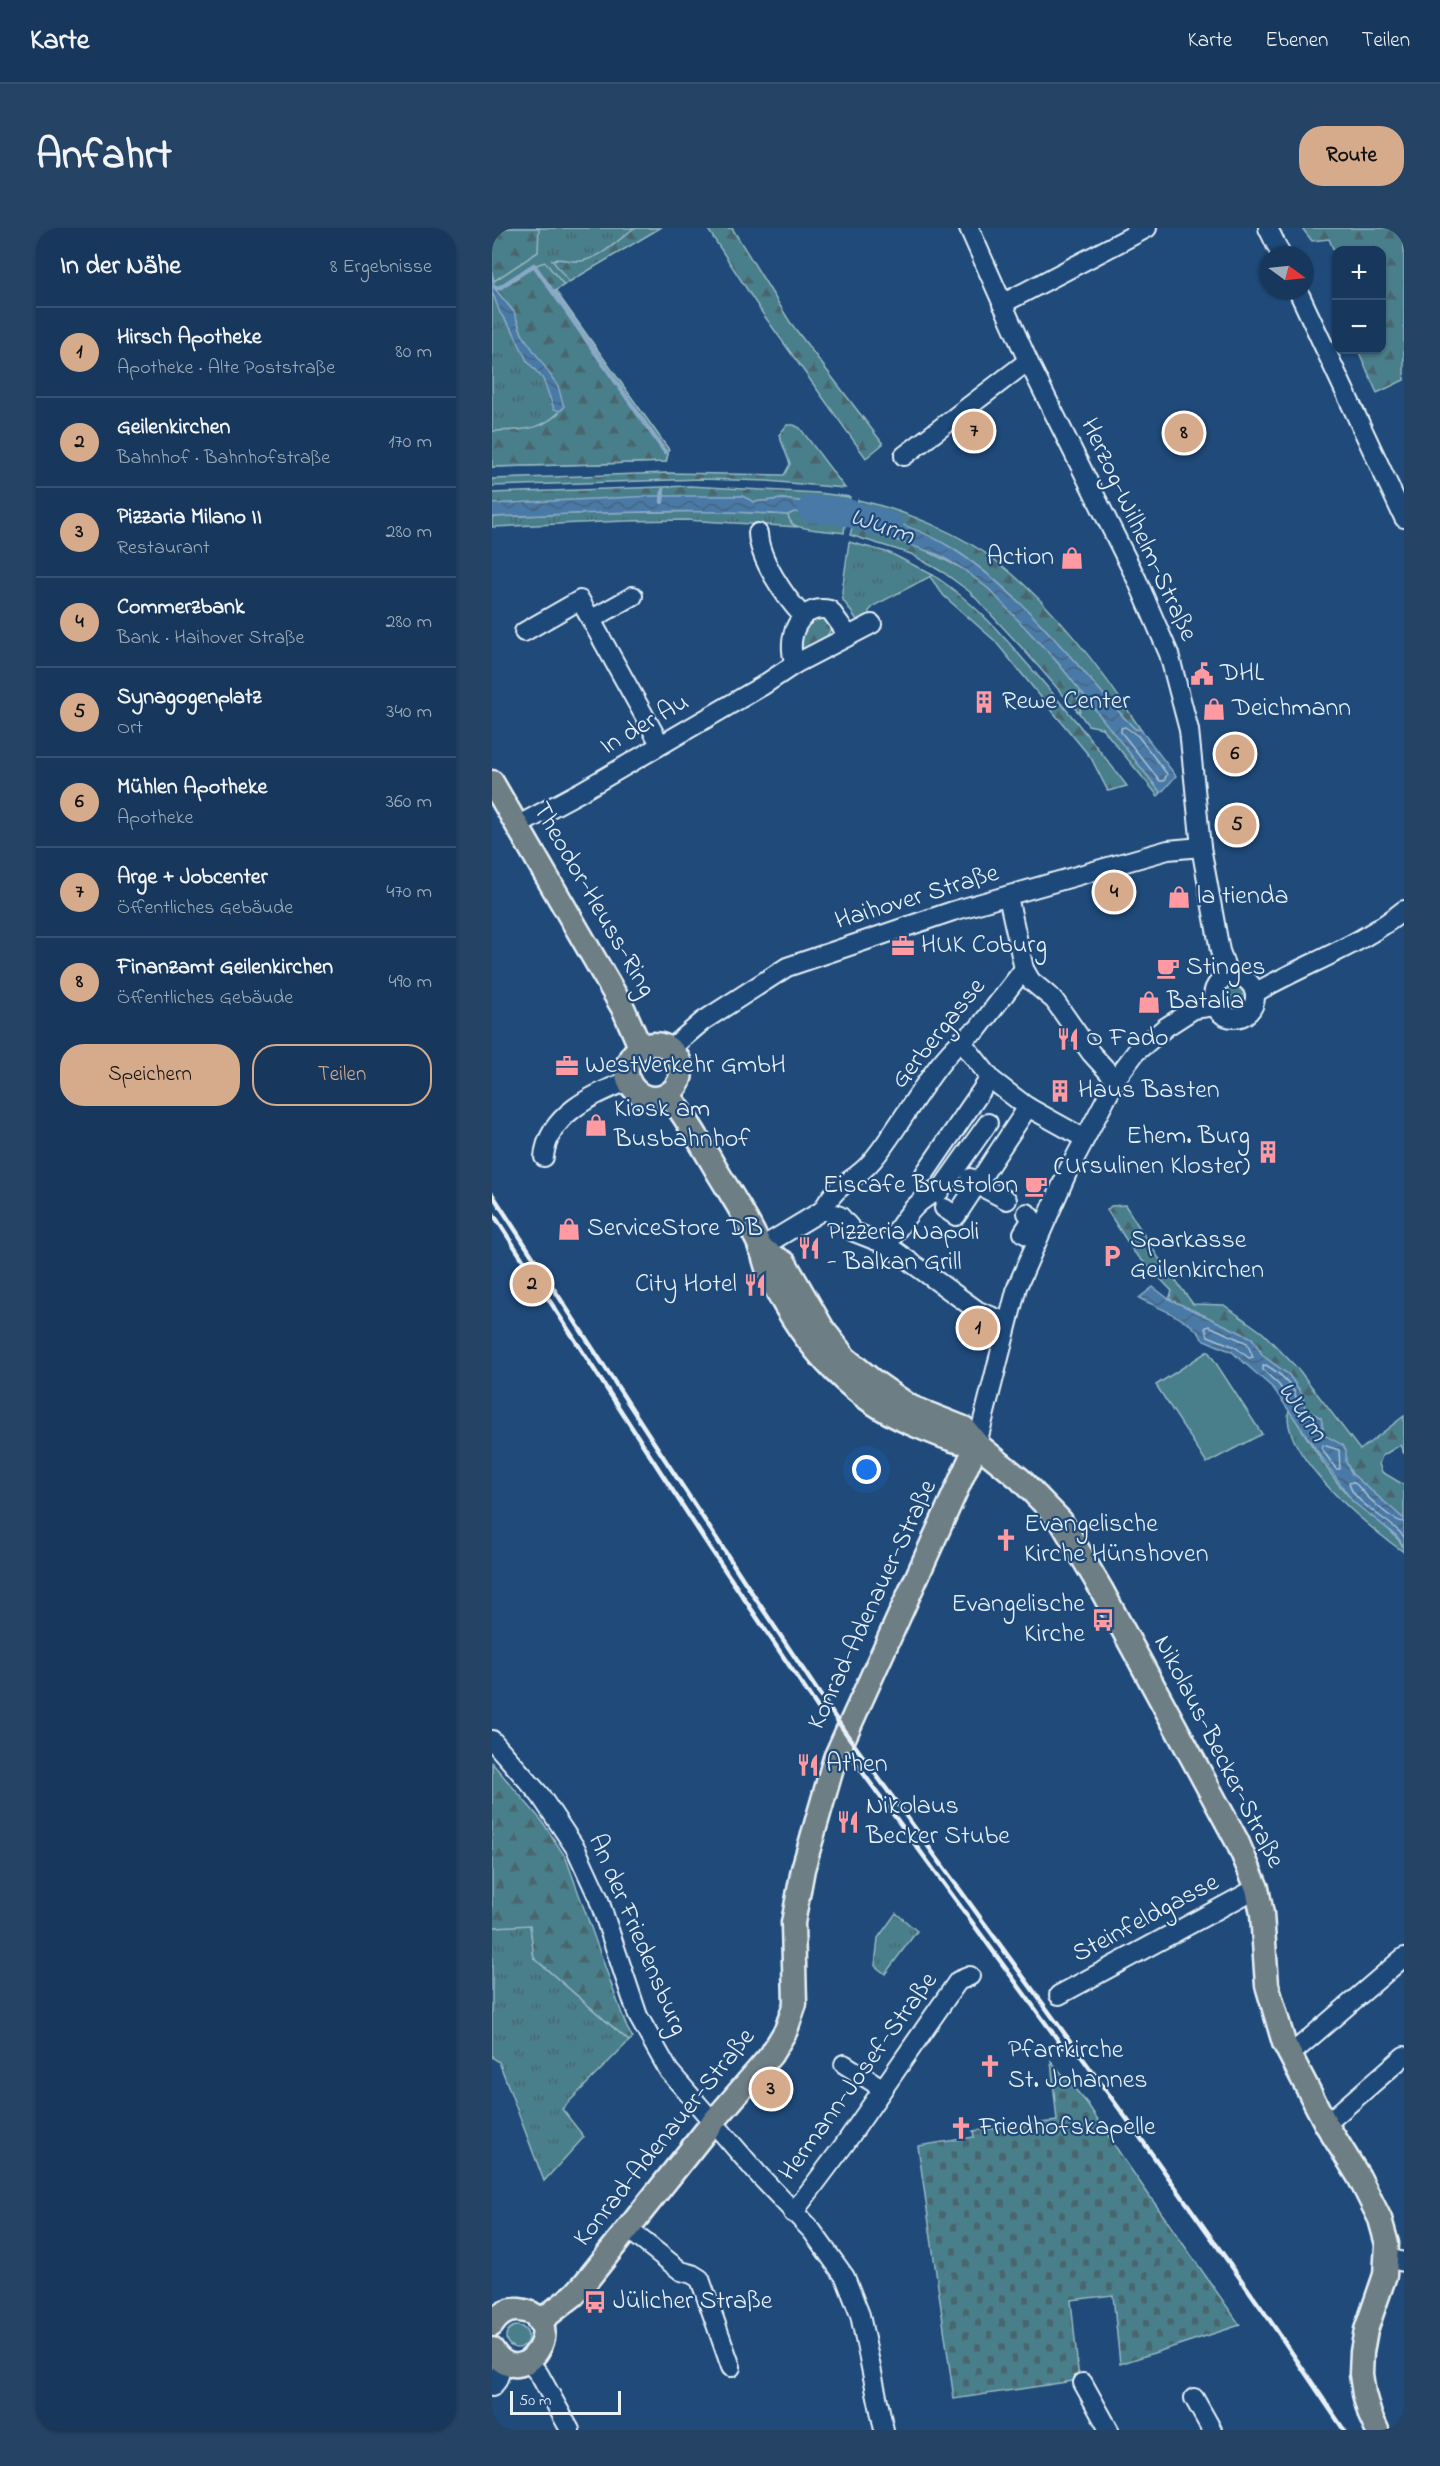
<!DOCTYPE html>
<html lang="de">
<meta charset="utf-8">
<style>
:root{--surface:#17385c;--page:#244365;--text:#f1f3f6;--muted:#9eacbb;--line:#365272;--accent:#d6ab8b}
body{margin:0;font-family:"Indie Flower",sans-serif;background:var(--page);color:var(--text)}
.controls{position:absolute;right:18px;top:18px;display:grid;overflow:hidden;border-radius:12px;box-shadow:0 2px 4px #0004}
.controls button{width:54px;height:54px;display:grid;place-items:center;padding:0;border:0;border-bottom:2px solid var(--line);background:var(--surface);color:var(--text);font:30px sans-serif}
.compass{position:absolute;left:768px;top:18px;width:54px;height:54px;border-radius:50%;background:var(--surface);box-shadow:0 2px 4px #0004;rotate:105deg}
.scale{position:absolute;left:18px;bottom:15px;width:111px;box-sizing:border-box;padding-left:6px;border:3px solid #e8f1f8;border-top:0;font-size:16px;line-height:21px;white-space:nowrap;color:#e8f1f8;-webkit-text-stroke:4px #1f4a7a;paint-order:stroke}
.you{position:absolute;left:375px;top:1242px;width:21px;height:21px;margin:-15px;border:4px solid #fff;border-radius:50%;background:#1a73e8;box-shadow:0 0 0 9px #1a73e833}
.badge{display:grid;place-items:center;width:39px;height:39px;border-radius:50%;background:var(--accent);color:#111;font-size:20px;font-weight:700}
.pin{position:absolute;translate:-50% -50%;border:3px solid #fff;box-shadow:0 2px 6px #0006}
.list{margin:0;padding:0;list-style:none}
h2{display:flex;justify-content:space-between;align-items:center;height:78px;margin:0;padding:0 24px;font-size:26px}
h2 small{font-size:20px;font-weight:400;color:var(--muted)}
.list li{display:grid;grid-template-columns:39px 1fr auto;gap:18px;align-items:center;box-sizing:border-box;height:90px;padding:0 24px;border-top:2px solid var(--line)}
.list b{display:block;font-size:22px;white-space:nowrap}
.list p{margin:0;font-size:20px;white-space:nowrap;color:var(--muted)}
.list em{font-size:20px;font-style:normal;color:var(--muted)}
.actions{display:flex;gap:12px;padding:18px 24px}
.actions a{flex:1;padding:14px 0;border:2px solid var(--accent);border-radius:24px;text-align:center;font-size:21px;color:var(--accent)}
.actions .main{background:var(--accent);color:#111}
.map{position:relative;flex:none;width:912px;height:2202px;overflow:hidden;border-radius:24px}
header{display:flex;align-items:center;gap:36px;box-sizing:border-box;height:84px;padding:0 30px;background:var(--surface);border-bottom:2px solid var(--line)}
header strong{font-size:28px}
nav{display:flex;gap:33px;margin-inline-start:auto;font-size:21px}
.intro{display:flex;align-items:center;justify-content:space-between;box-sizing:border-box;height:144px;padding:0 36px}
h1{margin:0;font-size:42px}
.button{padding:15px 27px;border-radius:24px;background:var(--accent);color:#111;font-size:21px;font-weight:700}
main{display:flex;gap:36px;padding:0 36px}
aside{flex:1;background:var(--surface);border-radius:24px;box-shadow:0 2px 4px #0004}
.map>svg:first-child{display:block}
</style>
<header>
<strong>Karte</strong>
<nav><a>Karte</a><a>Ebenen</a><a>Teilen</a></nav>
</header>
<div class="intro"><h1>Anfahrt</h1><a class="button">Route</a></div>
<main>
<aside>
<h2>In der Nähe<small>8 Ergebnisse</small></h2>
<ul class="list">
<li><span class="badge">1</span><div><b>Hirsch Apotheke</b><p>Apotheke · Alte Poststraße</p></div><em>80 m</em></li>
<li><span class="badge">2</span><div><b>Geilenkirchen</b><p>Bahnhof · Bahnhofstraße</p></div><em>170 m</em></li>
<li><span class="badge">3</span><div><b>Pizzaria Milano II</b><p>Restaurant</p></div><em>280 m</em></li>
<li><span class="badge">4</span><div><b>Commerzbank</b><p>Bank · Haihover Straße</p></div><em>280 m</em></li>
<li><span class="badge">5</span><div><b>Synagogenplatz</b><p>Ort</p></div><em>340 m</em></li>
<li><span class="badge">6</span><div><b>Mühlen Apotheke</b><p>Apotheke</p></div><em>360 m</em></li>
<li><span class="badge">7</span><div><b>Arge + Jobcenter</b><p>Öffentliches Gebäude</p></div><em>470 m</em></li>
<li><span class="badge">8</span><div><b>Finanzamt Geilenkirchen</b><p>Öffentliches Gebäude</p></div><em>490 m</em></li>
</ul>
<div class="actions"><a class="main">Speichern</a><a>Teilen</a></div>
</aside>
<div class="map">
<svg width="912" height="2202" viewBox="0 0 912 2202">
<defs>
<pattern id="grass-tufts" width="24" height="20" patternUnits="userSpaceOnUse" patternTransform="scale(1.5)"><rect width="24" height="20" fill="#497e8b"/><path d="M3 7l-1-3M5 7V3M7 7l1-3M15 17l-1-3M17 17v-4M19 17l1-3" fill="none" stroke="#48666e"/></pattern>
<pattern id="forest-firs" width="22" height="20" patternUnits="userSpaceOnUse" patternTransform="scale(1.5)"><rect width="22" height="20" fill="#497e8b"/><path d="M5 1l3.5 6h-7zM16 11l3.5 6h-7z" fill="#48666e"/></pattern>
<pattern id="cemetery-stones" width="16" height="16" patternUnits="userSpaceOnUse" patternTransform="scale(1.5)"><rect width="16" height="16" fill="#497e8b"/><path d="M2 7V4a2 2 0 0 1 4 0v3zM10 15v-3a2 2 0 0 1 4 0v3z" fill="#48666e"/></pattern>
<pattern id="water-waves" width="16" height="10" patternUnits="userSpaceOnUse" patternTransform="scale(1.5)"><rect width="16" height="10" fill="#4a79a6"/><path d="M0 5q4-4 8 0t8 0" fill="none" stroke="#48637d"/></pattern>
</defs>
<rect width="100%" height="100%" fill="#1f4a7a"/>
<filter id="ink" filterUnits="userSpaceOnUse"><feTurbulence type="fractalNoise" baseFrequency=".0167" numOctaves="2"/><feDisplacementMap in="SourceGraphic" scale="12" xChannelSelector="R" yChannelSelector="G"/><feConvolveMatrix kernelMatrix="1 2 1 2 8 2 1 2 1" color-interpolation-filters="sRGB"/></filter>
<g filter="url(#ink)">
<g fill="url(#grass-tufts)" stroke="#98b8c2" stroke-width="1.5">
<path d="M0 0H168L63 62 177 222 174 234 0 239Z"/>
<path d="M228 283 296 287 300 296 306 299 193 292 134 293 0 299V289L104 285Z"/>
<path d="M357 314 398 325 441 347 383 377 377 383V387L365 392 351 372 350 364Z"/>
<path d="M589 463 669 565 666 568 610 500 596 497 587 485 590 477 585 471Z"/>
<circle cx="741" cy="768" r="13"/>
<path d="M797 1182C815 1208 842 1257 865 1276 877 1287 912 1309 912 1324 880 1303 786 1225 797 1182Z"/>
<path d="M404 1685 425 1703 393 1746 383 1738 386 1710Z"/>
<path d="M38 1696 42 1730 137 1813 70 1881 92 1909 52 1953 7 1834 0 1829V1697L3 1699Z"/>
<circle cx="25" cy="2109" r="11"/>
</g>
<g fill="url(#forest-firs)" stroke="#98b8c2" stroke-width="1.5">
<path d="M0 0H47L46 24 2 53 0 45Z"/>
<path d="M142 0H168L77 54 60 32C70 29 79 35 89 33 111 29 125 13 142 0Z"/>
<path d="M215 0H240L298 94 391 216 374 230 271 86Z"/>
<path d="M810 0H912V152L885 165 866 122H890V22H844V28L837 11 820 13Z"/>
<path d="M53 34 72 57 63 63 177 222 174 234 0 239V203C30 202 51 204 72 179L30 106 22 84 3 61 38 39Z"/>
<path d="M295 197H302L308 200 353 260 275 253 209 251 0 258V251L175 245 292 247 298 236 287 207Z"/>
<path d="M198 258 326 265 358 269 355 280 291 271 262 274 249 268 0 276V265Z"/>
<path d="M366 272C412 282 470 306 507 335 563 379 611 443 649 502L643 501 636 494C583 436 529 364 461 321 432 302 397 293 364 282Z"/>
<path d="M302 284 354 289 352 305C341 303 307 302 301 296 298 294 297 291 296 287Z"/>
<path d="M362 292 388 300 398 310 423 317 471 341 497 361 546 411 589 463 585 470 590 477 587 485 531 421 478 364 452 345 419 326 358 307Z"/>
<path d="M441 347C483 375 506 402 538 439 572 478 604 517 635 558L616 563 599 530 502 412 452 368 438 349Z"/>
<path d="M331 388 339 395C340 412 322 417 309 424L308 410 318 391Z"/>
<path d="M633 977 666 1029 701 1076 732 1077 771 1105 807 1142 868 1222 912 1188V1226L908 1217 890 1228 887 1236 890 1244 912 1257V1291L860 1246 854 1234 832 1207 829 1190 813 1181 810 1166 797 1147 771 1128 760 1110 677 1071 680 1063 642 1024 615 982 619 978Z"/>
<path d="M0 1535 50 1593 74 1630 135 1800 141 1810 137 1813 42 1730 38 1697 3 1699 0 1697Z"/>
</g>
<path fill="url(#cemetery-stones)" stroke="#98b8c2" stroke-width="1.5" d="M559 1833 595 1875 631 1930 748 2097 628 2136 621 2067 579 2072 587 2152 462 2171 426 1918 482 1909 481 1903 565 1893Z"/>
<path fill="#497e8b" stroke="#98b8c2" stroke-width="1.5" d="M716 1123 770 1206 715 1235 664 1157Z"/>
<g fill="url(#water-waves)" stroke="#89a9c7" stroke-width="1.5">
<path d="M0 45 3 61 22 84 30 106 66 158 72 179 68 183 62 181 51 151 35 133 21 103 8 85 0 63Z"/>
<path d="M162 268H250L262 274 291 271 355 280 354 289 302 284 296 287C197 280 99 285 0 289V276Z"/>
<path d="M364 282C398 292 432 302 461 321 529 364 583 436 636 494L643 501 649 502 684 548 669 565 567 436 497 361 471 341 447 327 398 310 388 300 362 292Z"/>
<path d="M661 1059 677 1071 760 1110 771 1128 797 1147 810 1166 813 1181 829 1190 832 1207 851 1217 854 1223V1234L860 1246 912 1291V1318L904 1307 861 1274 782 1161 740 1124 710 1111C705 1094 664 1079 647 1070Z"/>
</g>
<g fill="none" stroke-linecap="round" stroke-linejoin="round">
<g stroke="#a9c1d7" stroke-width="1.5">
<path d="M633 499 646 508 675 546 672 553H668L629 504V500Z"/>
<path d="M717 1098 755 1115 761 1129 757 1130 743 1119 716 1108 713 1100Z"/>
<path d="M774 1137C787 1145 807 1159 804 1176H800L787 1157 771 1142V1138Z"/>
<path d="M831 1217 847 1222 848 1241H844L830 1221Z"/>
<path d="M912 1294C899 1293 874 1268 865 1257L861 1254 857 1255C861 1276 900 1292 912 1309"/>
</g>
<g stroke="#89a9c7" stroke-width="4.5">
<path d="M3 59 7 60 42 37 173 224"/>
<path d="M170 274 171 262"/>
</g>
<path stroke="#4a79a6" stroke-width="27" d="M319 281 353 284 398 298"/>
<g stroke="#e8f1f8" stroke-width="22">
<g id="minor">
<path d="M477 0 536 133 645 352 677 426 697 502 709 619 728 723 737 748"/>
<path d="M776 0 789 27"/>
<path d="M806 63 912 290"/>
<path d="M510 76 655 0"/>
<path d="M412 228 536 133"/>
<path d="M266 305C267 331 293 369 310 387"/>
<path d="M100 391 141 368"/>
<path d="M32 404 88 372 168 516"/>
<path d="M303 436C293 410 307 375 338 382L356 407"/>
<path d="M25 598 90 563 270 458 303 436 380 396"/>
<path d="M517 673 532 741 539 753 562 772 599 825 620 848"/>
<circle cx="742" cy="769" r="21"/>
<path d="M763 765C812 736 867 719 912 682"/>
<path d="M469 813 500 852 534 878 588 908"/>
<path d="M178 821 211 793 295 739 461 683 676 622 709 619"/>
<path d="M52 929C56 887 101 866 136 853"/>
<path d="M433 945 498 850"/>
<path d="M478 950 486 957 515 972"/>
<path d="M452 980 464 988 536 879"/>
<path d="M331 982C344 955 362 954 379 934 409 900 447 821 485 802L532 741"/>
<path d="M535 985 540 991 531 1005 537 1008"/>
<path d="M395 1017C409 998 422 970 447 964L496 895"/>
<path d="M268 1020 331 982 348 988 362 1004 395 1017 486 1083 514 1094"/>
<path d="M485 1216 525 1059 575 945 626 848 644 824 674 799 702 781 723 778"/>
<path d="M0 1512 48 1567 84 1621 106 1669 146 1788 177 1843 265 1945 320 2003 353 2049 368 2087 392 2202"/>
<path d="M567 1767 765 1660"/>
<path d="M798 1827 912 1729"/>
<path d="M352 1836 390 1860"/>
<path d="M834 1896 912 1828"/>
<path d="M301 1985 352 1917 466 1753 478 1748"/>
<path d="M136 2001 189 2043 200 2046 208 2051 239 2139"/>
<path d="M896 2030 912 2034"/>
<path d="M36 2133 47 2146 78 2202"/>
<path d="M591 2155 617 2202"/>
<path d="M0 2159 5 2153 12 2133"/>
<path d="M702 2170 720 2202"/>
</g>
</g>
<g stroke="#e8f1f8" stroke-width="27">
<g id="major">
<path d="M0 554 132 782 148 819"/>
<circle cx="162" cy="843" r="27"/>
<path d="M176 866C195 890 210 917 225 943 240 968 256 992 268 1018 272 1028 274 1039 278 1049 310 1115 355 1170 425 1198 446 1206 462 1215 485 1216"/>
<path d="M268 1020 293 1035 331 1101 353 1130 380 1152 419 1179 472 1200 485 1216 528 1251 569 1293 609 1361 745 1613 765 1660 770 1686 775 1757 792 1815 834 1896 867 1949 888 1991 895 2016 893 2047 874 2102 870 2124 869 2146 872 2166 878 2187 885 2202"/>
<path d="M47 2094 82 2067 92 2056 221 1894 279 1827 294 1802 303 1776 301 1695 311 1641 343 1530 485 1216"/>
<path d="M0 2097C6 2087 15 2081 27 2082 82 2087 31 2172 0 2121"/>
</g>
</g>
<use href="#minor" stroke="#1f4a7a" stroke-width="18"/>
<use href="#major" stroke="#6d7e84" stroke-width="22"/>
<g stroke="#e8f1f8" stroke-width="4.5">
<path d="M0 966 262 1368 353 1504 645 1905 777 2091 852 2202"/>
<path d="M0 984 218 1320 328 1483"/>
<path d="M355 1523 571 1819"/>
</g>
</g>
</g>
<defs>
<g id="shop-bare" transform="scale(1.8)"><path d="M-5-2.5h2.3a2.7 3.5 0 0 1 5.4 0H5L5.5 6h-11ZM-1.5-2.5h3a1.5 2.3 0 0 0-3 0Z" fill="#ff9aa2" stroke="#1f4a7a" stroke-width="2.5" paint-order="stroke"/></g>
<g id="civic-bare" transform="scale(1.8)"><path d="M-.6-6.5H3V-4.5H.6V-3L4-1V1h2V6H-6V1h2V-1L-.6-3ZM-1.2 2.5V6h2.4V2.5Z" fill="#ff9aa2" stroke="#1f4a7a" stroke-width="2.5" paint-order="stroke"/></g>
<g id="building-bare" transform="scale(1.8)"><path d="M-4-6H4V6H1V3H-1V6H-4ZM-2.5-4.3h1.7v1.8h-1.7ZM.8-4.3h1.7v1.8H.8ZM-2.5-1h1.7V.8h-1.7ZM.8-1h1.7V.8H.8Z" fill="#ff9aa2" stroke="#1f4a7a" stroke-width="2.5" paint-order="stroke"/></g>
<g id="office-bare" transform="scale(1.8)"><path d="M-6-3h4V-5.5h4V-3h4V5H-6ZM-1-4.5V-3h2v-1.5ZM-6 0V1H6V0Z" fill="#ff9aa2" stroke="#1f4a7a" stroke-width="2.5" paint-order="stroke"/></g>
<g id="cafe-bare" transform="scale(1.8)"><path d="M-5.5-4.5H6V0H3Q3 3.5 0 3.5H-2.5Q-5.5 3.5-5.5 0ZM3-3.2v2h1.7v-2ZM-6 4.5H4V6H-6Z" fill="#ff9aa2" stroke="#1f4a7a" stroke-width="2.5" paint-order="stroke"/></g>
<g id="restaurant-bare" transform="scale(1.8)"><path d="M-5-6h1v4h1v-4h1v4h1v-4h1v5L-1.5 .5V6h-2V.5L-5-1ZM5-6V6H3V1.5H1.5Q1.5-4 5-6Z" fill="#ff9aa2" stroke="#1f4a7a" stroke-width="2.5" paint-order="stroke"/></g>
<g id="parking-bare" transform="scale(1.8)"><path d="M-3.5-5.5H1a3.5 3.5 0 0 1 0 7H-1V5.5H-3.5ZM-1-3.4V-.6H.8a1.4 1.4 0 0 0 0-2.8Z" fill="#ff9aa2" stroke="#1f4a7a" stroke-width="2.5" paint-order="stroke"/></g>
<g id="church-bare" transform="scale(1.8)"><path d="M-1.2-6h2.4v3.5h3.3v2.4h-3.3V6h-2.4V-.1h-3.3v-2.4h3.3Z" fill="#ff9aa2" stroke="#1f4a7a" stroke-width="2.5" paint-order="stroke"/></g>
<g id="bus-bare" transform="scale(1.8)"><path d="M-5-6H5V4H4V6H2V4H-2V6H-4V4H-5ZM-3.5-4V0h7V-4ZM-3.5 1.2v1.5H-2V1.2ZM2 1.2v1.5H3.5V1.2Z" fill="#ff9aa2" stroke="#1f4a7a" stroke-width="2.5" paint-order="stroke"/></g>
</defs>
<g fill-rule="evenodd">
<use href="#shop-bare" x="580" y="330"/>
<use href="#civic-bare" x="710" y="446"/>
<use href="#building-bare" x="492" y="474"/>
<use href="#shop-bare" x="722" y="481"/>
<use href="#shop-bare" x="687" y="669"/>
<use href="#office-bare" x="411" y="718"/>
<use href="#cafe-bare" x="676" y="740"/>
<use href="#shop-bare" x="657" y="774"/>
<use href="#restaurant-bare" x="576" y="811"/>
<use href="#office-bare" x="75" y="838"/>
<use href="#building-bare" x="568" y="863"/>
<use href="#shop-bare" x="104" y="897"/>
<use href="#building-bare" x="776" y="924"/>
<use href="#cafe-bare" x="544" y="958"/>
<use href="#shop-bare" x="77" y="1001"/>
<use href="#restaurant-bare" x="317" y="1020"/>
<use href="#parking-bare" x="620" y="1028"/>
<use href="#restaurant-bare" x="263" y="1057"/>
<use href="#church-bare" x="514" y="1312"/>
<use href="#bus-bare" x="611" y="1392"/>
<use href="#restaurant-bare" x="316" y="1537"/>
<use href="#restaurant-bare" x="356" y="1594"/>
<use href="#church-bare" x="498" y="1838"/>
<use href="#church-bare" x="469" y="1900"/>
<use href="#bus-bare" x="103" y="2074"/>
</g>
<g text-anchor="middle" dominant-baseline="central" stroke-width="4.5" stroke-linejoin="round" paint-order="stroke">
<g font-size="26" fill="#e8f1f8" stroke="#1f4a7a">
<text transform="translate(646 302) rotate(65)">Herzog-Wilhelm-Straße</text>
<text transform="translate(153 497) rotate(-30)">In der Au</text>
<text transform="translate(425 670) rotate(-17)">Haihover Straße</text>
<text transform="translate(101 672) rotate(60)">Theodor-Heuss-Ring</text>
<text transform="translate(447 806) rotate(-51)">Gerbergasse</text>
<text transform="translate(381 1377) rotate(-65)">Konrad-Adenauer-Straße</text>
<text transform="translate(726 1524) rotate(63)">Nikolaus-Becker-Straße</text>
<text transform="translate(654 1691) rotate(-28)">Steinfeldgasse</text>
<text transform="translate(145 1707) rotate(67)">An der Friedensburg</text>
<text transform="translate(367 1849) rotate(-54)">Hermann-Josef-Straße</text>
<text transform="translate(173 1910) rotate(-51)">Konrad-Adenauer-Straße</text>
</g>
<g font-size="26" fill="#e8f1f8" stroke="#1f4a7a" text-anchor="start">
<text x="562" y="330" text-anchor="end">Action</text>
<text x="728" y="446">DHL</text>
<text x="510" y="474">Rewe Center</text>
<text x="740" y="481">Deichmann</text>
<text x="705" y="669">la tienda</text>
<text x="429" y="718">HUK Coburg</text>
<text x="694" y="740">Stinges</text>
<text x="675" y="774">Batalia</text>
<text x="594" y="811">O Fado</text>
<text x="93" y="838">WestVerkehr GmbH</text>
<text x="586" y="863">Haus Basten</text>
<text x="122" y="882">Kiosk am<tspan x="122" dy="30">Busbahnhof</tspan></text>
<text x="758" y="909" text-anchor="end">Ehem. Burg<tspan x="758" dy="30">(Ursulinen Kloster)</tspan></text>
<text x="526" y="958" text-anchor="end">Eiscafe Brustolon</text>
<text x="95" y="1001">ServiceStore DB</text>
<text x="335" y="1005">Pizzeria Napoli<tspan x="335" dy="30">- Balkan Grill</tspan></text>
<text x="638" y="1013">Sparkasse<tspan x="638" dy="30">Geilenkirchen</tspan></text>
<text x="245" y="1057" text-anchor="end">City Hotel</text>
<text x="532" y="1297">Evangelische<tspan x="532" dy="30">Kirche Hünshoven</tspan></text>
<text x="593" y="1377" text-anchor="end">Evangelische<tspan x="593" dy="30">Kirche</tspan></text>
<text x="334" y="1537">Athen</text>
<text x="374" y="1579">Nikolaus<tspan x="374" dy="30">Becker Stube</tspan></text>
<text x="516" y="1823">Pfarrkirche<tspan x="516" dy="30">St. Johannes</tspan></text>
<text x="487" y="1900">Friedhofskapelle</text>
<text x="121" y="2074">Jülicher Straße</text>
</g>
<g font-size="27" font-style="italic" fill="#d0dfec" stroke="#1f4a7a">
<text transform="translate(390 299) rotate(19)">Wurm</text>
<text transform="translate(810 1184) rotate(55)">Wurm</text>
</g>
</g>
</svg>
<div class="controls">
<button>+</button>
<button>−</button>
</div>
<svg class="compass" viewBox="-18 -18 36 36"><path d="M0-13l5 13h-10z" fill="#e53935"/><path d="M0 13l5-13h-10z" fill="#9eacbb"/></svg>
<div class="scale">50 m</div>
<div class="you"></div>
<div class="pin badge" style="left:486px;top:1100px">1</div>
<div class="pin badge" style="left:40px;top:1056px">2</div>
<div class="pin badge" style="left:279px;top:1861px">3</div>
<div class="pin badge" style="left:622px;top:664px">4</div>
<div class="pin badge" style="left:745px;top:597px">5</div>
<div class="pin badge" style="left:743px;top:526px">6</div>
<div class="pin badge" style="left:482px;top:203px">7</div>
<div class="pin badge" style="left:692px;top:205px">8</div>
</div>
</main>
